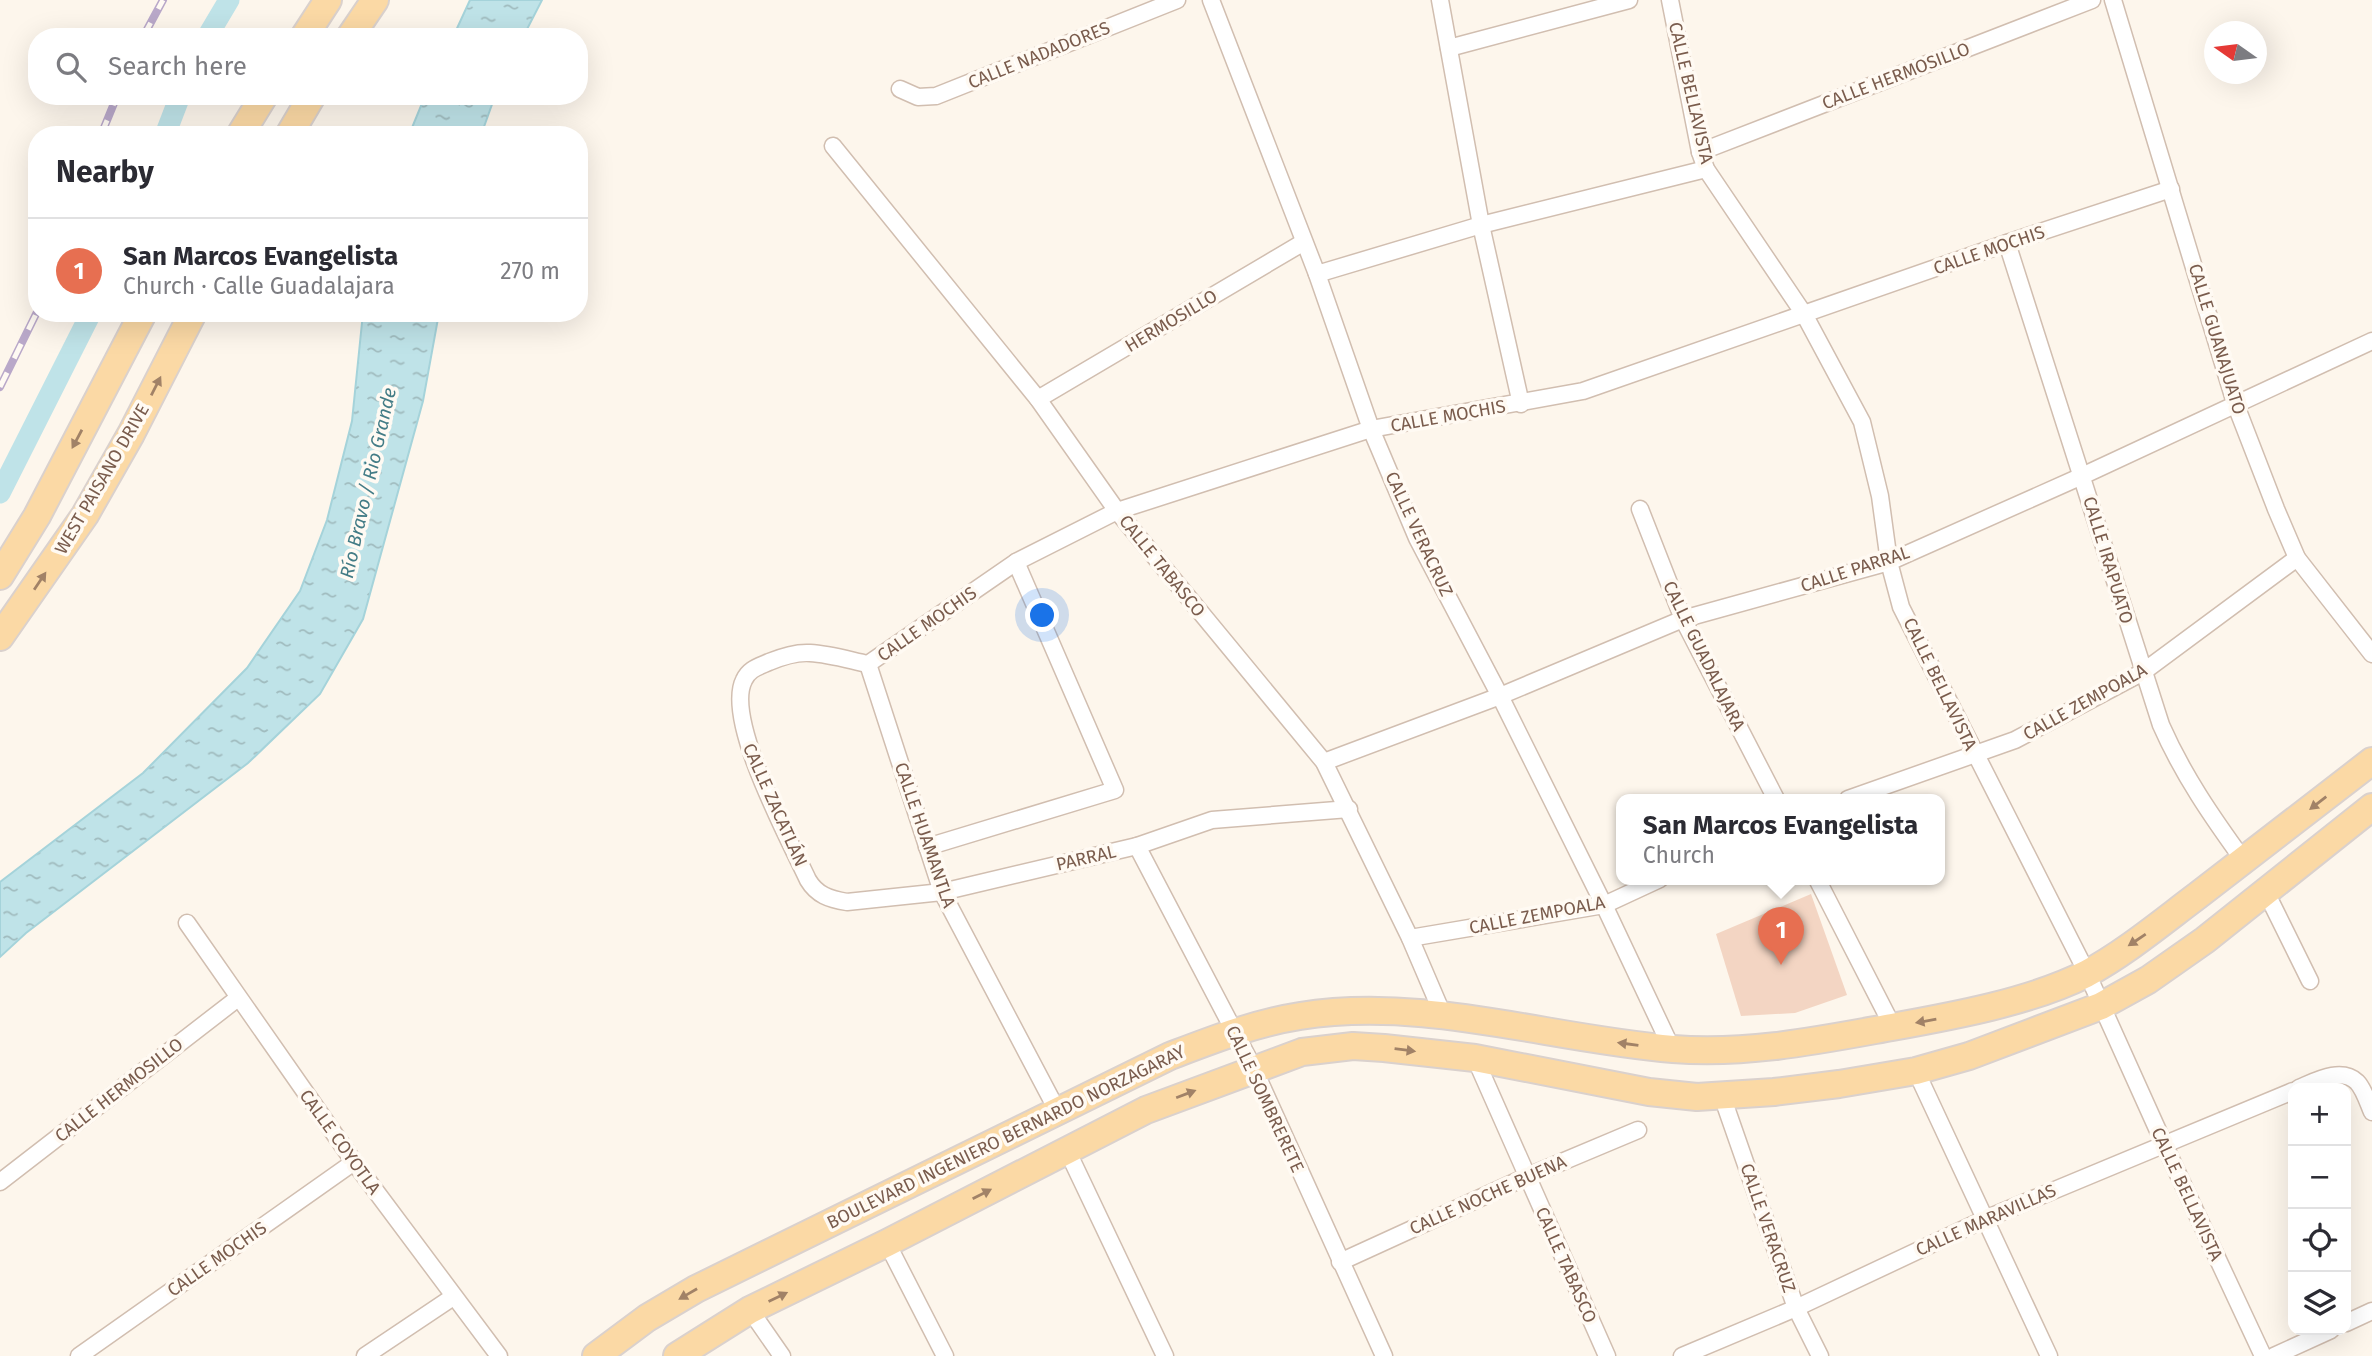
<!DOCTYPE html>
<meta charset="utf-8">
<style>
:root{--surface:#fff;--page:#f7f7f7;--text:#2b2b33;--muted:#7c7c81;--line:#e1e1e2;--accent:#e76f51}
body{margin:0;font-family:"Fira Sans",sans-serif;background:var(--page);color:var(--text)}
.controls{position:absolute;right:21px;bottom:21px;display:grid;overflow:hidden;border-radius:14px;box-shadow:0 7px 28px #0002}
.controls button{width:63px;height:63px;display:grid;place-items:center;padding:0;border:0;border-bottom:2px solid var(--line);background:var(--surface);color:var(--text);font:35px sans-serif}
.compass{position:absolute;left:2204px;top:21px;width:63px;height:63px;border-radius:50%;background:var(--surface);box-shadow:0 7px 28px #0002;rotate:284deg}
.you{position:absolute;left:1043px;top:616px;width:24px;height:24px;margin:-18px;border:5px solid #fff;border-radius:50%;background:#1a73e8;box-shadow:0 0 0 10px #1a73e833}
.badge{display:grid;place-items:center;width:46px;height:46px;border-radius:50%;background:var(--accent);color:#fff;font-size:23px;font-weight:700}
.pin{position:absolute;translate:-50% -58px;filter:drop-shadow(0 2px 4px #0008)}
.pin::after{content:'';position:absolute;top:37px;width:24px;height:21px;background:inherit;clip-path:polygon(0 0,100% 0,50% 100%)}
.popup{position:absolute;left:1616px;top:794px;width:329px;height:91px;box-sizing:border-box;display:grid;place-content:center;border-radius:14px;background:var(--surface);filter:drop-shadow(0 2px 5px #0005);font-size:23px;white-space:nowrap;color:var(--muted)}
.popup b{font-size:26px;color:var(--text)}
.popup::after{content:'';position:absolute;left:50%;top:100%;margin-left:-14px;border:14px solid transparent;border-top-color:var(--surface)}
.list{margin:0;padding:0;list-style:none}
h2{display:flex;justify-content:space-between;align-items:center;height:91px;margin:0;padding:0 28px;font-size:30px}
h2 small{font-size:23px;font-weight:400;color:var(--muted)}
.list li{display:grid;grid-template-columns:46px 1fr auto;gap:21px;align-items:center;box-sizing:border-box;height:105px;padding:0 28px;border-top:2px solid var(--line)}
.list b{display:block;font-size:26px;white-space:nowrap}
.list p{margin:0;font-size:23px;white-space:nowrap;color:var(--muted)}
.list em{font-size:23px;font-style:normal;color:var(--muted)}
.icon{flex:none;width:38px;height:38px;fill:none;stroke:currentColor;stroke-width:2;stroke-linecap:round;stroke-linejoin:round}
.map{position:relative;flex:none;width:2372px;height:1356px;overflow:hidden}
.search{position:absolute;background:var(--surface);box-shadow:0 7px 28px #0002;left:28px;top:28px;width:560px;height:77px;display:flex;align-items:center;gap:18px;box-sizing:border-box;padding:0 24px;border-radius:28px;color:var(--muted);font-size:26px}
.panel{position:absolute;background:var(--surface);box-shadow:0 7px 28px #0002;left:28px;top:126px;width:560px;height:196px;border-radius:28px}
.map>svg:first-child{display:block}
</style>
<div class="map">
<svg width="2372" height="1356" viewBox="0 0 2372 1356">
<defs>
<pattern id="water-ripples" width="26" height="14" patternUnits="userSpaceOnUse" patternTransform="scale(1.75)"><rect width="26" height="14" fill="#bfe3e8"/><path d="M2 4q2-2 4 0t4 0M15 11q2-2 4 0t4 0" fill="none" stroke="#a0bbbe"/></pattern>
</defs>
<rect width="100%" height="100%" fill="#fdf6ec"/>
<g fill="url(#water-ripples)" stroke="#a5d3da" stroke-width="2">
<path d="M470 0H542L523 37H453Z"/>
<path d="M425 96H495L481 135H409Z"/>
<path d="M363 313H439L423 401 363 619 320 694 248 763 26 933 0 957V882L143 773 247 668 300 591 327 520 352 421Z"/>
</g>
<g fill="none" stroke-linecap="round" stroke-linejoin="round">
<g stroke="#bfe3e8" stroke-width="21">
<path d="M207 37 229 0"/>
<path d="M165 135 180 96"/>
<path d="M0 493 91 313"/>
</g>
</g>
<path fill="#f3d5c3" d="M1811 894 1847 995 1795 1013 1741 1016 1716 934Z"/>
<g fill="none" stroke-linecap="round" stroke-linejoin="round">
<g stroke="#d1beb0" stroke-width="19">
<g id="minor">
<path d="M1211 0 1317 274 1371 429 1417 538 1500 696 1604 905 1672 1049"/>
<path d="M1440 0 1481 225 1521 404"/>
<path d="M1670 0 1700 152 1706 169 1804 314 1862 422 1880 496 1889 562 1901 607 2087 973 2164 1144 2263 1356"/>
<path d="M2113 0 2235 403 2276 509 2297 558 2372 654"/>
<path d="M1449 48 1629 0"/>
<path d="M900 89 918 97 936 96 1177 0"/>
<path d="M833 146 1038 399 1117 511 1324 762 1410 938 1443 1015"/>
<path d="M1700 152 2092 0"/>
<path d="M2007 243 2161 725C2183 775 2212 817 2244 861"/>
<path d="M1317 274 1481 225 1706 169"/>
<path d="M1038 399 1304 242"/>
<path d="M1640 509 1683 619 1776 799"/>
<path d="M868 664 942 892 1057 1110"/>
<path d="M1324 762 1500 696 1683 619 1889 562 2082 476 2372 341"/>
<path d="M1848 799 2015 740 2143 672 2297 558"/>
<path d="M1349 809 1212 820 1137 846 942 892 847 902C829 899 817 895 808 880 789 839 724 719 744 680 749 669 758 667 769 662 781 657 796 652 810 653 829 654 849 660 868 664L1016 562 1117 511 1371 429 1583 391 2007 243 2171 189"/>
<path d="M1137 846 1254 1069 1384 1356"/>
<path d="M927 847 1115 790 1016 562"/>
<path d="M1817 879 1893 1027"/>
<path d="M2266 892 2310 981"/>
<path d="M187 923 354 1162 499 1356"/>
<path d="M1410 938 1604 905 1660 879"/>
<path d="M1475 1058 1607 1356"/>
<path d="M1916 1071 2049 1356"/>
<path d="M2299 1088C2316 1081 2341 1067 2357 1082 2364 1089 2368 1103 2372 1112"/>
<path d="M1722 1096 1796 1308 1820 1356"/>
<path d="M1067 1150 1165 1356"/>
<path d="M0 1182 238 998"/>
<path d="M887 1243 945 1356"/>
<path d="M1340 1262 1526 1177 1638 1130"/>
<path d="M750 1310 782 1356"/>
<path d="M2346 1323 2372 1311"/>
<path d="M79 1356 354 1162"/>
<path d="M365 1356 453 1297"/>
<path d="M1682 1356 1796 1308 1985 1219 2293 1091"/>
<path d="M2274 1356 2331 1330"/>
</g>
</g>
<g stroke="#dad1cd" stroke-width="30">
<g id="primary">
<path d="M304 37 328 0"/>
<path d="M350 37 375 0"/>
<path d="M240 135 264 96"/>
<path d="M289 135 312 96"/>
<path d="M0 576 37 516 143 313"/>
<path d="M0 637 85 515 131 434 193 313"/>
<path d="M596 1356 647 1318 696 1289 1170 1056C1212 1040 1255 1023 1300 1016 1425 996 1549 1039 1673 1049 1747 1055 1820 1040 1892 1027 1953 1016 2030 1002 2086 974 2125 953 2161 923 2197 896 2256 851 2314 806 2372 761"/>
<path d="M677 1356 750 1310 887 1243 1146 1110 1302 1052 1353 1046 1384 1048 1475 1058 1649 1092 1697 1097 1774 1092 1839 1084 1916 1071 1969 1056 2101 1006 2148 980 2205 940 2372 807"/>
</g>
</g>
<use href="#minor" stroke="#fff" stroke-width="16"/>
<use href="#primary" stroke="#fbd9a5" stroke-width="26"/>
<g stroke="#b9a8c9" stroke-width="8">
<g id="rail">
<path d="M143 37 163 0"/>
<path d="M101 135 117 96"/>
<path d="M0 387 37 312"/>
</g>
</g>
<use href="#rail" stroke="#fffaf3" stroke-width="5" stroke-dasharray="16" stroke-linecap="butt"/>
</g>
<defs><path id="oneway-solid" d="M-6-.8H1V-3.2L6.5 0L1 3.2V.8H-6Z" transform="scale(1.75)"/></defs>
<g fill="#a18267">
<use href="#oneway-solid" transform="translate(156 386) rotate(-63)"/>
<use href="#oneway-solid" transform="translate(77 439) rotate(118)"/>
<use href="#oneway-solid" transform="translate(40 581) rotate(-56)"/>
<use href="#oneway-solid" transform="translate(2318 803) rotate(142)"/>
<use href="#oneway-solid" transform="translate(2137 940) rotate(146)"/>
<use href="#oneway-solid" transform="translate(1926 1021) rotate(170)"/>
<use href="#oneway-solid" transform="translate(1628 1044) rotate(-172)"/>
<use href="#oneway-solid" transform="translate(1405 1050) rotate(7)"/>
<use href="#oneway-solid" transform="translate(1186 1094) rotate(-21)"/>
<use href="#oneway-solid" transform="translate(982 1194) rotate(-27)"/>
<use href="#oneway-solid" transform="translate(688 1294) rotate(150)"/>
<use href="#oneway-solid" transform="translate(778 1297) rotate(-26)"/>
</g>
<g text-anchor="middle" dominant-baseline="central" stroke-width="7" stroke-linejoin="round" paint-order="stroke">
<g font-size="18" fill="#7a5c4d" stroke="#fffaf3">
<text transform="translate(1039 55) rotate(-22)">CALLE NADADORES</text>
<text transform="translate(1896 76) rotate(-21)">CALLE HERMOSILLO</text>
<text transform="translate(1691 93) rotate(77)">CALLE BELLAVISTA</text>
<text transform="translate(1989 250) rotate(-19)">CALLE MOCHIS</text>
<text transform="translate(1171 321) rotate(-31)">HERMOSILLO</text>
<text transform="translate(2217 339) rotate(73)">CALLE GUANAJUATO</text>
<text transform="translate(1448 416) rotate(-10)">CALLE MOCHIS</text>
<text transform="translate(102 479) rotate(-60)">WEST PAISANO DRIVE</text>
<text transform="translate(1419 534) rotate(65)">CALLE VERACRUZ</text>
<text transform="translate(2108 560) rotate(73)">CALLE IRAPUATO</text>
<text transform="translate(1162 566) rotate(51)">CALLE TABASCO</text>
<text transform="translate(1855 569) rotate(-18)">CALLE PARRAL</text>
<text transform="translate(927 624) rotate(-35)">CALLE MOCHIS</text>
<text transform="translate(1704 656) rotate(64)">CALLE GUADALAJARA</text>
<text transform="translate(1940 684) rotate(64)">CALLE BELLAVISTA</text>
<text transform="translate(2085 702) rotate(-29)">CALLE ZEMPOALA</text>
<text transform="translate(775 805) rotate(66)">CALLE ZACATLÁN</text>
<text transform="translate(925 835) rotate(71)">CALLE HUAMANTLA</text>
<text transform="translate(1086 858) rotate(-13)">PARRAL</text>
<text transform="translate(1537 915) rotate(-11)">CALLE ZEMPOALA</text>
<text transform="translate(119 1090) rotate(-38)">CALLE HERMOSILLO</text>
<text transform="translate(1265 1099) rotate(65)">CALLE SOMBRERETE</text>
<text transform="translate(1006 1137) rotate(-26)">BOULEVARD INGENIERO BERNARDO NORZAGARAY</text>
<text transform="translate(340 1142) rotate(54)">CALLE COYOTLA</text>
<text transform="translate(2187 1194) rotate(65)">CALLE BELLAVISTA</text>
<text transform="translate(1488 1195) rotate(-24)">CALLE NOCHE BUENA</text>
<text transform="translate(1986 1220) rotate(-24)">CALLE MARAVILLAS</text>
<text transform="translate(1768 1228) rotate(71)">CALLE VERACRUZ</text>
<text transform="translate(217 1259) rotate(-35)">CALLE MOCHIS</text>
<text transform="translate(1566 1265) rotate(66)">CALLE TABASCO</text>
</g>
<g font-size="19" font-style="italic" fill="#437c86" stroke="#fffaf3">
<text transform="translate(368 483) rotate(-77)">Río Bravo / Rio Grande</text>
</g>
</g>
</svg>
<div class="controls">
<button>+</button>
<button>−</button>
<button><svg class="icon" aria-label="locate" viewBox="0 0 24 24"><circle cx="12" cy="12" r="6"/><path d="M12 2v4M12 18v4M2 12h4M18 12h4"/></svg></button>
<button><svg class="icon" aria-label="layers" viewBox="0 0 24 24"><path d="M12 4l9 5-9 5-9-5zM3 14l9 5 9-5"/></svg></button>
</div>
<svg class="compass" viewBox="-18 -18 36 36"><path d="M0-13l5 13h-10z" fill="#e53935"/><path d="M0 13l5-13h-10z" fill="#7c7c81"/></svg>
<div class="you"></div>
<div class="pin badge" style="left:1781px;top:965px">1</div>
<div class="popup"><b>San Marcos Evangelista</b>Church</div>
<div class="search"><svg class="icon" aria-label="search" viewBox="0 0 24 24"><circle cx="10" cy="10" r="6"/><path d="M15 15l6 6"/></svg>Search here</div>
<section class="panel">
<h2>Nearby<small></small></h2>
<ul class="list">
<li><span class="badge">1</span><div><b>San Marcos Evangelista</b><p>Church · Calle Guadalajara</p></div><em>270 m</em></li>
</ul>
</section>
</div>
